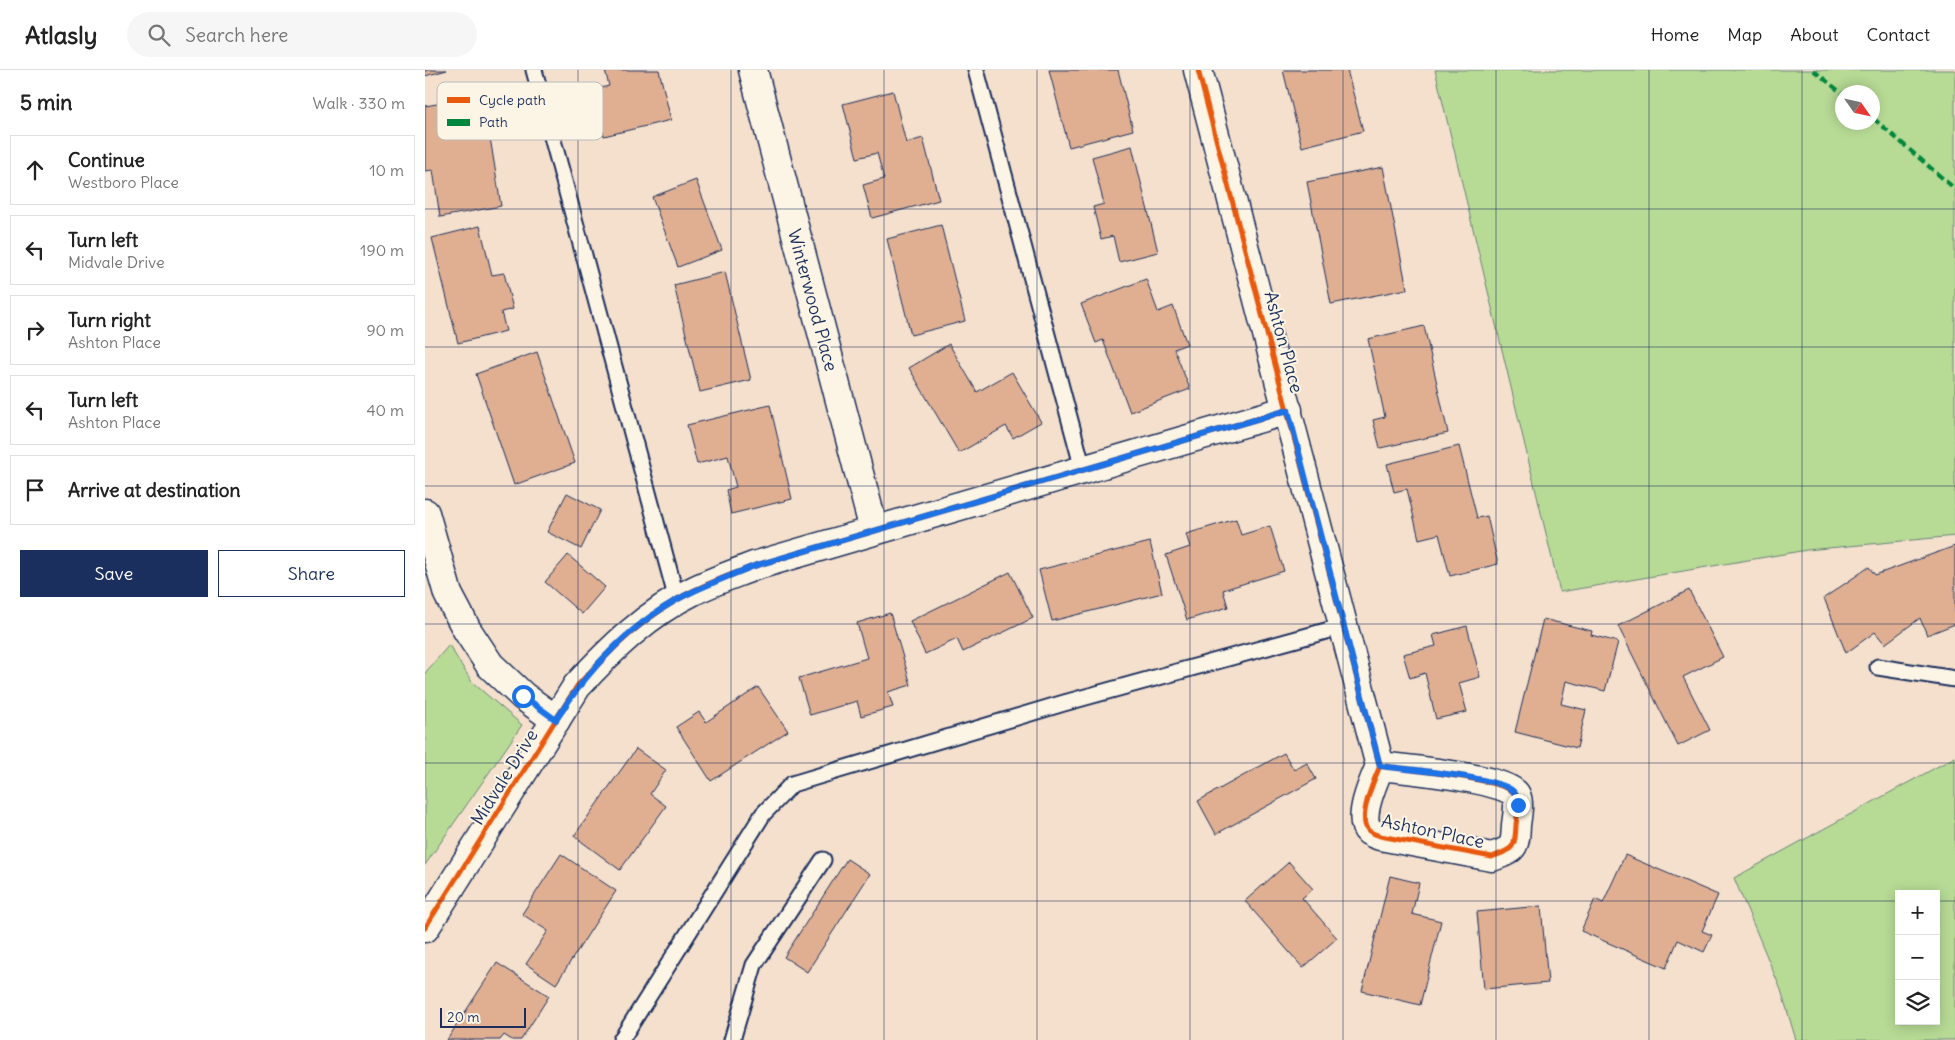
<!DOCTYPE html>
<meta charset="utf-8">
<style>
:root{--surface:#fff;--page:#f6f6f6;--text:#222;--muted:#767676;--line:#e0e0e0;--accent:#1b2f5e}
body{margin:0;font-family:Delius,sans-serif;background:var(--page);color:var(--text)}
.controls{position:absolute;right:15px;bottom:15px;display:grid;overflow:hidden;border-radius:0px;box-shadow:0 2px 12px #0003}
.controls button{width:45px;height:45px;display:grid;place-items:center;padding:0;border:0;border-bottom:1px solid var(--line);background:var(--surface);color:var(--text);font:25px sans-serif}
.compass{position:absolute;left:1410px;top:15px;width:45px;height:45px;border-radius:50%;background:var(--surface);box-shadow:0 2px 12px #0003;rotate:124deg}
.scale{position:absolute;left:15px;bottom:12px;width:86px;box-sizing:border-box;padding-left:5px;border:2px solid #1b2f5e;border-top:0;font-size:14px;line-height:18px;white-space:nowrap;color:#1b2f5e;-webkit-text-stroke:4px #fcf5e5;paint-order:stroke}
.stop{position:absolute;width:15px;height:15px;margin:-11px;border:4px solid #1a73e8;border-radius:50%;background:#fff}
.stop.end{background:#1a73e8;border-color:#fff;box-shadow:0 1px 5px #0008}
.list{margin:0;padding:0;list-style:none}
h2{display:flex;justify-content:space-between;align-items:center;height:65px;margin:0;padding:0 20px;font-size:21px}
h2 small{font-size:16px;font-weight:400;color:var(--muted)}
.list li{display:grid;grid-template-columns:32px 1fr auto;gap:15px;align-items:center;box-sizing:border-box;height:70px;margin:0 10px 10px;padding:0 10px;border:1px solid var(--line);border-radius:0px}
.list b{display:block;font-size:19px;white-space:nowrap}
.list p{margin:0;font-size:16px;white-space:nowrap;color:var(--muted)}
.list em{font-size:16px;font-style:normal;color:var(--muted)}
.actions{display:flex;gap:10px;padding:15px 20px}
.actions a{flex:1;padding:11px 0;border:1px solid var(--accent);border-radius:0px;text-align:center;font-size:18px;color:var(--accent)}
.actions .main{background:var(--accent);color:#fff}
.icon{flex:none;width:28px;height:28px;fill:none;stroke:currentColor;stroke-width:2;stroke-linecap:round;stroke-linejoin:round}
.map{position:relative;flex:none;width:1530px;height:970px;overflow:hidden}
header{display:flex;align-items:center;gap:30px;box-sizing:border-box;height:70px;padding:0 25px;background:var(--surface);border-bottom:1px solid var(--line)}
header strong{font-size:24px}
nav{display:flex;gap:28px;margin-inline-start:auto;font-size:18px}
.search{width:350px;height:45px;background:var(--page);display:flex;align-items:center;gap:12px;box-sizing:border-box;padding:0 18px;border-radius:28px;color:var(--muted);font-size:19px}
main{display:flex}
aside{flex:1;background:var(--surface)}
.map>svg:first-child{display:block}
</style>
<header>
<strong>Atlasly</strong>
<div class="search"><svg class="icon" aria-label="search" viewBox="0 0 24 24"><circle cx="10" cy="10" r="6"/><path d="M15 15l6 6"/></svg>Search here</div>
<nav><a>Home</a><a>Map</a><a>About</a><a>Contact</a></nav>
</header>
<main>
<aside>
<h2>5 min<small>Walk · 330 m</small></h2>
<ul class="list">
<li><svg class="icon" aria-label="ahead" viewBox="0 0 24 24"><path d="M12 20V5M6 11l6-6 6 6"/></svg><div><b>Continue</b><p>Westboro Place</p></div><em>10 m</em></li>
<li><svg class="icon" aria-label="left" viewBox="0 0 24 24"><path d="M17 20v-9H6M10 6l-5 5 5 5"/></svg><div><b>Turn left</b><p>Midvale Drive</p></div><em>190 m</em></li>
<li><svg class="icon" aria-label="right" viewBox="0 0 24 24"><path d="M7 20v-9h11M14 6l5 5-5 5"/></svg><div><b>Turn right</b><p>Ashton Place</p></div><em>90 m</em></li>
<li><svg class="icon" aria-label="left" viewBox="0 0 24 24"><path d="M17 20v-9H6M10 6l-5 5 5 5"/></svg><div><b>Turn left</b><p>Ashton Place</p></div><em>40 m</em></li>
<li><svg class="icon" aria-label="arrive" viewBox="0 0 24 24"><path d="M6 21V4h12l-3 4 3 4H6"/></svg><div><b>Arrive at destination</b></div></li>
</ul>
<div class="actions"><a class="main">Save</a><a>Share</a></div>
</aside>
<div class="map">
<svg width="1530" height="970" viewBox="0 0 1530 970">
<rect width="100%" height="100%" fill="#f4e0cc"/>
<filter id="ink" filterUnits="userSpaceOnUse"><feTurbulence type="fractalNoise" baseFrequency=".02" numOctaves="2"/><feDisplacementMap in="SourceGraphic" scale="10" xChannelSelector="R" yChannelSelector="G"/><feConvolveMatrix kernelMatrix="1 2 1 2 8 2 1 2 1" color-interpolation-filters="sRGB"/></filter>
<g filter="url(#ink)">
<g fill="#b7da95" stroke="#69847a" fill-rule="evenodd">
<path d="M1010 0H1530V466L1382 480 1135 522ZM1448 22V52H1418V22Z"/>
<path d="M24 575 47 612 97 655 0 795V603Z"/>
<path d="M1530 687V970H1371L1356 920 1309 808ZM1474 824H1511V951H1474Z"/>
</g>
<g fill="#e0af92" stroke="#1b2f5e">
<path d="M0 0H22L0 6Z"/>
<path d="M180 0H234L246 50 179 66 168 20 184 16Z"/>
<path d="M624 0H693L708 60 644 77Z"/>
<path d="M858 0H922L938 61 877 77Z"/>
<path d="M468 21 481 73 498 68 514 130 447 148 438 115 459 109 452 83 432 88 418 34Z"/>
<path d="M36 30 42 65 64 61 76 136 15 147 8 100 0 101V36Z"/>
<path d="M707 76 733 182 694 192 688 166 676 169 668 137 679 134 667 87Z"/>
<path d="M958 97 982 219 906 234 882 112Z"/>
<path d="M271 110 297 180 253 197 227 127Z"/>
<path d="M516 155 540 251 486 265 462 169Z"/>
<path d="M55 156 67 205 79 203 88 239 76 242 81 261 33 273 7 168Z"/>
<path d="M300 202 326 310 275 322 249 215Z"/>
<path d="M721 209 733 242 748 236 762 274 749 279 765 319 705 342 678 270 671 273 656 234Z"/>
<path d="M999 256 1023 363 955 378 948 350 960 347 943 269Z"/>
<path d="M524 274 552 322 587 302 616 352 588 368 581 356 534 383 484 298Z"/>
<path d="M112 282 150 393 89 415 51 304Z"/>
<path d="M345 335 367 429 306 444 301 420 311 417 303 386 272 394 262 355Z"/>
<path d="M1034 376 1052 448 1062 446 1073 494 1025 506 1014 464 994 469 982 419 969 422 962 394Z"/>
<path d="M142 423 175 440 156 479 122 462Z"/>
<path d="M811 449 816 465 845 456 859 501 798 520 803 537 762 550 741 485 765 477 761 464Z"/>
<path d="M725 472 737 523 627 551 614 500Z"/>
<path d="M1530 476V554L1502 565 1495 548 1460 574 1450 562 1421 583 1399 528 1444 497 1450 505Z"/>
<path d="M143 485 180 517 157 544 120 512Z"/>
<path d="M585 502 608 548 538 582 532 569 500 584 485 551Z"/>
<path d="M1264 520 1298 587 1258 607 1285 660 1253 676 1193 556Z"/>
<path d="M465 543 486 615 463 622 468 637 436 646 432 631 385 645 374 608 442 588 432 553Z"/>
<path d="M1118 549 1167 561 1166 565 1193 572 1180 621 1141 611 1136 634 1161 640 1152 678 1090 662Z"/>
<path d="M1042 556 1055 607 1034 613 1042 642 1011 649 1000 603 985 608 978 584 1011 576 1008 565Z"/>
<path d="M333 617 363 661 286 711 251 657 274 642 281 652Z"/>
<path d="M211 679 241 700 225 724 241 736 195 800 149 766Z"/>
<path d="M859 683 869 700 882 693 891 709 791 764 773 731Z"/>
<path d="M136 784 191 821 131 914 101 894 123 861 97 844Z"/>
<path d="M1200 785 1293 825 1277 861 1287 865 1279 882 1253 870 1241 898 1156 861 1170 829 1178 833Z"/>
<path d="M422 789 445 804 382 902 359 887Z"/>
<path d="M864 792 888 819 877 828 912 868 878 898 820 831Z"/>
<path d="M965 806 994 813 987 844 1016 851 995 935 937 921Z"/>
<path d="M1116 836 1123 913 1059 919 1052 842Z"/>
<path d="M72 893 124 926 96 970H87L79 965 75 970H22Z"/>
</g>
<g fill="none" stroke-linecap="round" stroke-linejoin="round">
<g stroke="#1b2f5e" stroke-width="19">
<g id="service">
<path d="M109 0 252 530"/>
<path d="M551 0 658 399"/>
<path d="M1453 597 1530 609"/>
<path d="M196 970 338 744 367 714 639 633 919 556"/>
<path d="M307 970 329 895 398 790"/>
</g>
</g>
<g stroke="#1b2f5e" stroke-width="31">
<g id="minor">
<path d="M328 0 449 460"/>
<path d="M773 0 955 696C949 710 931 750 944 761 947 763 952 765 955 766L1067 787C1089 779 1090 778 1091 755 1092 746 1095 733 1091 725 1082 708 978 699 955 696"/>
<path d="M0 443 23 524 42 560 65 595 98 626 131 650"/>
<path d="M0 858 152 616C186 579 223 543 268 521 288 511 309 504 329 496L863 340"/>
</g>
</g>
<use href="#service" stroke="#fcf5e5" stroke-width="15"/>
<use href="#minor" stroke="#fcf5e5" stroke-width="28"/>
<g stroke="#00873e" stroke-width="4" stroke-dasharray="8 4" stroke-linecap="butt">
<path d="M1388 0 1418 24"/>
<path d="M1448 48 1530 119"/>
</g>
<g stroke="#fcf5e5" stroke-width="8">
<g id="cycleway">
<path d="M773 0 955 696C949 710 931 750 944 761 947 763 952 765 955 766L1067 787C1089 779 1090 778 1091 755 1092 746 1095 733 1091 725 1082 708 978 699 955 696"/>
<path d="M0 858 152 616C186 579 223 543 268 521 288 511 309 504 329 496L863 340"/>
</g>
</g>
<use href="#cycleway" stroke="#e8590c" stroke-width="5"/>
</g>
</g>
<g fill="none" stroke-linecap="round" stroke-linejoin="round" filter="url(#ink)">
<path stroke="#1a73e8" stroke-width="6" d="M98 626 131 650C164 597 211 548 269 521 289 512 309 504 329 496L863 340 955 696C979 699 1074 707 1088 721 1092 725 1092 729 1093 735"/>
</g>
<path fill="none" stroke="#1b2f5e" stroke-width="1" stroke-opacity="0.55" d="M153 0V970M306 0V970M459 0V970M612 0V970M765 0V970M918 0V970M1071 0V970M1224 0V970M1377 0V970M0 139H1530M0 277H1530M0 416H1530M0 554H1530M0 693H1530M0 831H1474M1511 831H1530"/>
<g text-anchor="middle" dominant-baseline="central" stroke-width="4" stroke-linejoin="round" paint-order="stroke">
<g font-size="18" fill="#1b2f5e" stroke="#fcf5e5">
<text transform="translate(388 230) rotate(75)">Winterwood Place</text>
<text transform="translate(859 272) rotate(75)">Ashton Place</text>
<text transform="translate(79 707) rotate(-58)">Midvale Drive</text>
<text transform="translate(1008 761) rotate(12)">Ashton Place</text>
</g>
</g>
<rect x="12" y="12" width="166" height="58" rx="8" fill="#fcf5e5" stroke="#b8babc" stroke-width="1"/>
<rect x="22" y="27" width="23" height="6" fill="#e8590c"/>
<rect x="22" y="49" width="23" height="7" fill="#00873e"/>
<g font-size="14" fill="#1b2f5e">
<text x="54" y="35">Cycle path</text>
<text x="54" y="57">Path</text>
</g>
</svg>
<div class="controls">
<button>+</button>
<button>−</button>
<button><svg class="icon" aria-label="layers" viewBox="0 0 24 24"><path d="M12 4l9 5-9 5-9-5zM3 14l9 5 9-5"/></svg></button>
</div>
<svg class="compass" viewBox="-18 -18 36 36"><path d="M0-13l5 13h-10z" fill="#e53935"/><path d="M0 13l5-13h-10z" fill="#767676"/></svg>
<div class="scale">20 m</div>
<div class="stop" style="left:98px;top:626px"></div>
<div class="stop end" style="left:1093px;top:735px"></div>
</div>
</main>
